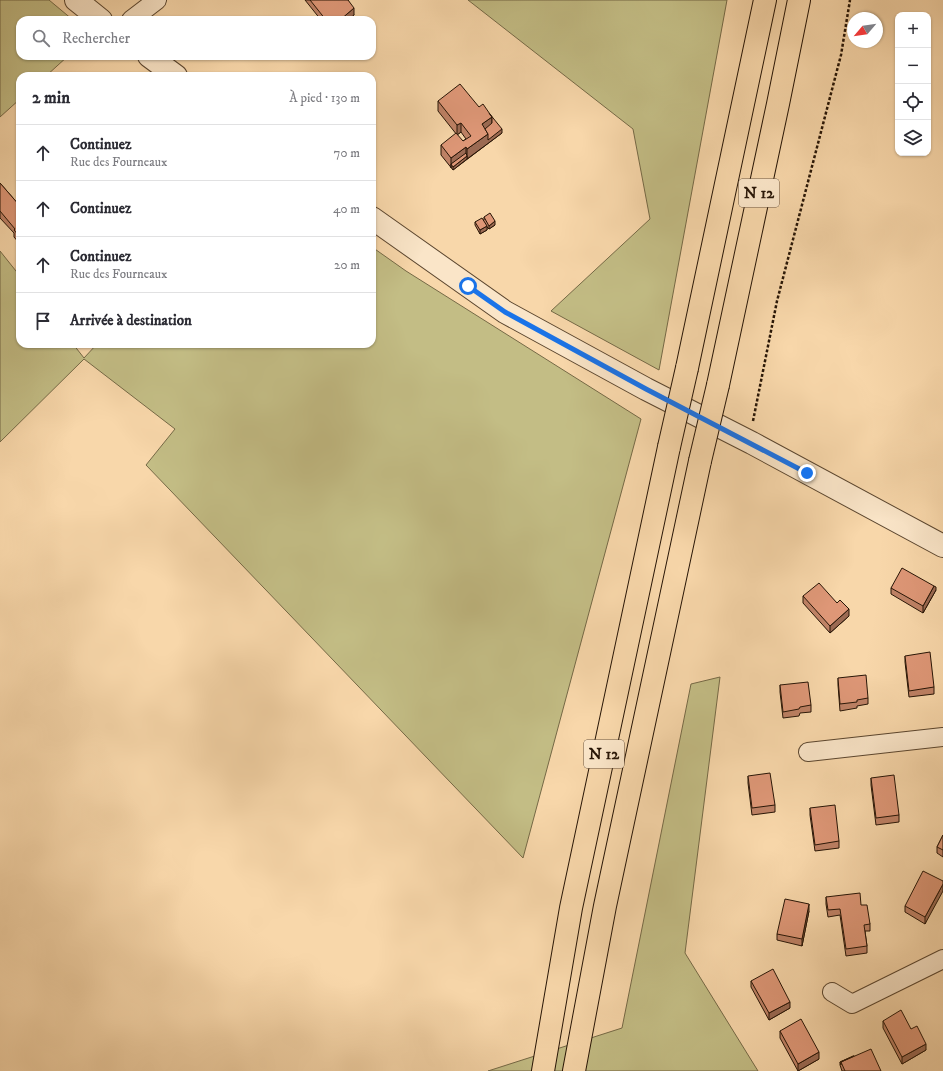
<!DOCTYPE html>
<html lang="fr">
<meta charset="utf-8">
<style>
:root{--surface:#fff;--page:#f7f7f7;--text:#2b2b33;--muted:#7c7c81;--line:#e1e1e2}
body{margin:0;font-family:"IM FELL DW Pica",serif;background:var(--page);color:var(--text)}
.controls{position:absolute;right:12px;top:12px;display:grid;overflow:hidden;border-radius:8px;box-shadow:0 1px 3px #0004}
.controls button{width:36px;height:36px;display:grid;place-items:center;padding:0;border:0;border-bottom:1px solid var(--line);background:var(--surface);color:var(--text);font:20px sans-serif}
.compass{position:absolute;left:847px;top:12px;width:36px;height:36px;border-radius:50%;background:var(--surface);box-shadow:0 1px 3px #0004;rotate:241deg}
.stop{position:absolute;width:12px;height:12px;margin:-9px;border:3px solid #1a73e8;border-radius:50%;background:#fff}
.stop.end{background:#1a73e8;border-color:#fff;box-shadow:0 1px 4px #0008}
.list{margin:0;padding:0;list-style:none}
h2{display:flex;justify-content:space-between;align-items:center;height:52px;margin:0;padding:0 16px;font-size:17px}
h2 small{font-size:13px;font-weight:400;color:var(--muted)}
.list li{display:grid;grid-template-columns:26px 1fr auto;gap:12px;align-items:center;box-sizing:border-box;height:56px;padding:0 16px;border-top:1px solid var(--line)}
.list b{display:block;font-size:15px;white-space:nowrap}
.list p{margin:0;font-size:13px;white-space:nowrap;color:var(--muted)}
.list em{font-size:13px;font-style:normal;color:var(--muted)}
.icon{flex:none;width:22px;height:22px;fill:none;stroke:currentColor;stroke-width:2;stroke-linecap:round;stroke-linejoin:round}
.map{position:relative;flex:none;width:943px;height:1071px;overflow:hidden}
.search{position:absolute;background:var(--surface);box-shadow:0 1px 3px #0004;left:16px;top:16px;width:360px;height:44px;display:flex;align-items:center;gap:10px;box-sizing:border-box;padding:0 14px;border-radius:12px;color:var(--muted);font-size:15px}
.panel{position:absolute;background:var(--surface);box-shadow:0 1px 3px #0004;left:16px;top:72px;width:360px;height:276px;border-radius:12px}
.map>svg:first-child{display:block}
</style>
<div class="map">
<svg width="943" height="1071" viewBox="0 0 943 1071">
<rect width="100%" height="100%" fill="#f8d7aa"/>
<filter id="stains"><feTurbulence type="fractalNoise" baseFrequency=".005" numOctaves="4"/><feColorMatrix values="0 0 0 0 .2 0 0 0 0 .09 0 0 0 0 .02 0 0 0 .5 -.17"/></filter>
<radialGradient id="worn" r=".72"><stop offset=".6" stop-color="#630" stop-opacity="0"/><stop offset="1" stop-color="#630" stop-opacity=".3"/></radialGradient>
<g fill="#c3bd85" stroke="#756946">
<path d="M0 0H49L73 20H20V56H68L46 76H20V99L0 117Z"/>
<path d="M468 0H727L659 370 551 311 650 219 633 129Z"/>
<path d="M372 247 406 271 641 419 523 858 146 465 175 429 84 359 0 442V251L20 276V344H73L84 358 97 344H372Z"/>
<path d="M720 677 685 953 758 1071H488L622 1028 691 684Z"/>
</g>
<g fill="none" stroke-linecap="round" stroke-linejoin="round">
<g stroke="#5b462f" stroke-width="20">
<g id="minor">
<path d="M131 20 157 0"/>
<path d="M808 752 943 737"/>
<path d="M832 992 852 1004 943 959"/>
</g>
</g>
<g stroke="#5b462f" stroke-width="24">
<g id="tertiary">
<path d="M76 0 101 20"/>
<path d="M149 56 176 76"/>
<path d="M372 218 505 312 646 389 752 443 943 546"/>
</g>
</g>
<g stroke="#271506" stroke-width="24">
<g id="trunk">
<path d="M687 368 765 0"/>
<path d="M718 385 778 104 799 0"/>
<path d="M543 1071 571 908 669 447"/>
<path d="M574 1071 605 906 700 461"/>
</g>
</g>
<path stroke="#271506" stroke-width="2.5" stroke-dasharray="3 2" stroke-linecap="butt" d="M753 421 777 301 841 55 850 0"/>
<use href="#minor" stroke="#fae5c8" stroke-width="18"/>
<use href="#tertiary" stroke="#fae5c8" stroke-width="22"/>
<use href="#trunk" stroke="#f8d7aa" stroke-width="22"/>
<g stroke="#271506" stroke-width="24" stroke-linecap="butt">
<g id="trunk-bridge">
<path d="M669 447 687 368"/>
<path d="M700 461 718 385"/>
</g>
</g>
<use href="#trunk-bridge" stroke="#f8d7aa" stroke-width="22"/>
</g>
<g fill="#bf8266" stroke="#271506">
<path d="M305 0H348L354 15 348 20H321Z"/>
<path d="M438 101 479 107 502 133 453 170 441 155V145L463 141 466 139 461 132 457 135 438 111Z"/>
<path d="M0 183 20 206V244L14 237V233L0 218Z"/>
<path d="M484 217 495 225 489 229 487 227V230L480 234 475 225V222L484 220Z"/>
<path d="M891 588 936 590 923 613 891 594Z"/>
<path d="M803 596 849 616 830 633 803 603Z"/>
<path d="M905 656 934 687V694L909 697 905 662Z"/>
<path d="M838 678 868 698V704L857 706V708L840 711 838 685Z"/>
<path d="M780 685 811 705V712L800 713 799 716 783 718 780 692Z"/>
<path d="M748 776 775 805V812L752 815 748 783Z"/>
<path d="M871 778 899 815V822L876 825 871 785Z"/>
<path d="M810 808 839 841V848L815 851 810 815Z"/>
<path d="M943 835V857L937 853V847Z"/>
<path d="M943 881 925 924 905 912V906Z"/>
<path d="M826 897 861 905 870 924V931H865L867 946V953L846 956 840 915 828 917 826 904Z"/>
<path d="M809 911 802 946 777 940V934Z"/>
<path d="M751 981 790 1008 769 1020 751 987Z"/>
<path d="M883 1021 911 1029 926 1050 902 1064 883 1028Z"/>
<path d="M780 1031 819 1059 798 1071 780 1038Z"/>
<path d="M854 1056 881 1071H842L840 1065V1062Z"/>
</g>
<g fill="#9b6a53" stroke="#271506">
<path d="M354 8V15L348 20H340Z"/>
<path d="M492 117V126L483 133 482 124Z"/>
<path d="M461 123V132L457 135V125Z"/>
<path d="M502 129V133L467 159V149L488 134Z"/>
<path d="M466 147V156L451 164V168V158Z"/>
<path d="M467 156V159L453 170V167Z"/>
<path d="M495 221V225L489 229V226Z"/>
<path d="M487 226V230L480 234V230Z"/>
<path d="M934 586 936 587V590L923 613V606Z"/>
<path d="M849 609V616L830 633V626Z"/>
<path d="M943 884V891L925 924V917Z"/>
<path d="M809 904V911L802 946V939Z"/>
<path d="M790 1002V1008L769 1020V1013Z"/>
<path d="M926 1044V1050L902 1064V1057Z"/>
<path d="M819 1052V1059L798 1071V1064Z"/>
</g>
<g fill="#de9777" stroke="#271506">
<path d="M310 0H348L354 8 340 20H326Z"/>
<path d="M460 84 479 107 483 104 492 117 482 124 488 134 467 149 466 147 451 158 441 145 456 133 463 141 471 136 461 123 457 125 438 101Z"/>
<path d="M489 113 502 129 488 140V134L485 129 492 123V117Z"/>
<path d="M466 153 467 156 453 167 451 164Z"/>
<path d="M0 183 20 206V237L14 230 15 229 0 211Z"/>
<path d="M490 213 495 221 489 226 484 217Z"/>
<path d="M482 218 487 226 480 230 475 222Z"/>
<path d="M902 568 934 586 923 606 891 588Z"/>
<path d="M819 583 837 603 840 600 849 609 830 626 803 596Z"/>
<path d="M930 652 934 687 909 691 905 656Z"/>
<path d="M866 675 868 698 857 700V702L840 704 838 678Z"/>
<path d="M808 682 811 705 800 707 799 709 783 712 780 685Z"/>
<path d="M770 773 775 805 752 808 748 776Z"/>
<path d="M894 775 899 815 876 818 871 778Z"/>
<path d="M835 805 839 841 815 845 810 808Z"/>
<path d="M943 835V850L937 847Z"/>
<path d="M923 871 943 881V884L925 917 905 906Z"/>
<path d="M860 893 861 905H867L870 924 864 925 867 946 846 949 840 909 828 910 826 897Z"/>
<path d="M785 899 809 904 802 939 777 934Z"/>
<path d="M773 969 790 1002 769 1013 751 981Z"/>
<path d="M901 1010 911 1029 917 1026 926 1044 902 1057 883 1021Z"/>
<path d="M801 1019 819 1052 798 1064 780 1031Z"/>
<path d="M871 1049 881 1071H845L841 1062Z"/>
<path d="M853 1056H854L841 1062V1065L840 1062Z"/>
</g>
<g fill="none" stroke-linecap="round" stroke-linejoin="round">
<path stroke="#1a73e8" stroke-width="5" d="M468 286 505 312 646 389 807 473"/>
</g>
<g text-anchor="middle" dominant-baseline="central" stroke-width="3" stroke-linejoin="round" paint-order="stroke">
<g fill="#fae5c8" stroke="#665340" stroke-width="1">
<rect x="739" y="179" width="40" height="28" rx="3"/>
<rect x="584" y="740" width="40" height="28" rx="3"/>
</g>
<g font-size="16" font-weight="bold" fill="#271506">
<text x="759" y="193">N 12</text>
<text x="604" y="754">N 12</text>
</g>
</g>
<rect width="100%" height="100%" filter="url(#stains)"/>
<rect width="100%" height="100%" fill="url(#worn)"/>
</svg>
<div class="controls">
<button>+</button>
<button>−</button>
<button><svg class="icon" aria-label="locate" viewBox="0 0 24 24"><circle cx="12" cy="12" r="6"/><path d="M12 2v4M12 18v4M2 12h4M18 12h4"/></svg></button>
<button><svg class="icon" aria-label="layers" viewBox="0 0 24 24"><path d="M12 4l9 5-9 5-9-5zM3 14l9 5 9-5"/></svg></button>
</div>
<svg class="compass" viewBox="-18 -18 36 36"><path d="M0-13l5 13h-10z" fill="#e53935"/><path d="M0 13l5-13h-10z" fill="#7c7c81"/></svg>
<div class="stop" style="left:468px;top:286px"></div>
<div class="stop end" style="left:807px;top:473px"></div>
<div class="search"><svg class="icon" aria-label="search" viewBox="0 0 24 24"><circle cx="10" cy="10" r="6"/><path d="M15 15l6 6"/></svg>Rechercher</div>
<section class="panel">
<h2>2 min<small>À pied · 130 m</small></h2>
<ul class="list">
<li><svg class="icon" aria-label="ahead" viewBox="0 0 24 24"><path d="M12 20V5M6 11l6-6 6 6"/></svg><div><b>Continuez</b><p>Rue des Fourneaux</p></div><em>70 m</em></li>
<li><svg class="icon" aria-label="ahead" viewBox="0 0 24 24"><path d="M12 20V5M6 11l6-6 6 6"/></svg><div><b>Continuez</b></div><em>40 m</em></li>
<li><svg class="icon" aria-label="ahead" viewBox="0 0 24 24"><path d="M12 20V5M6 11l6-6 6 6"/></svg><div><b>Continuez</b><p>Rue des Fourneaux</p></div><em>20 m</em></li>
<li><svg class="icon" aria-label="arrive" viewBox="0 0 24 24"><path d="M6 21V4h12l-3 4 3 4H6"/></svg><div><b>Arrivée à destination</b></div></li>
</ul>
</section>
</div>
